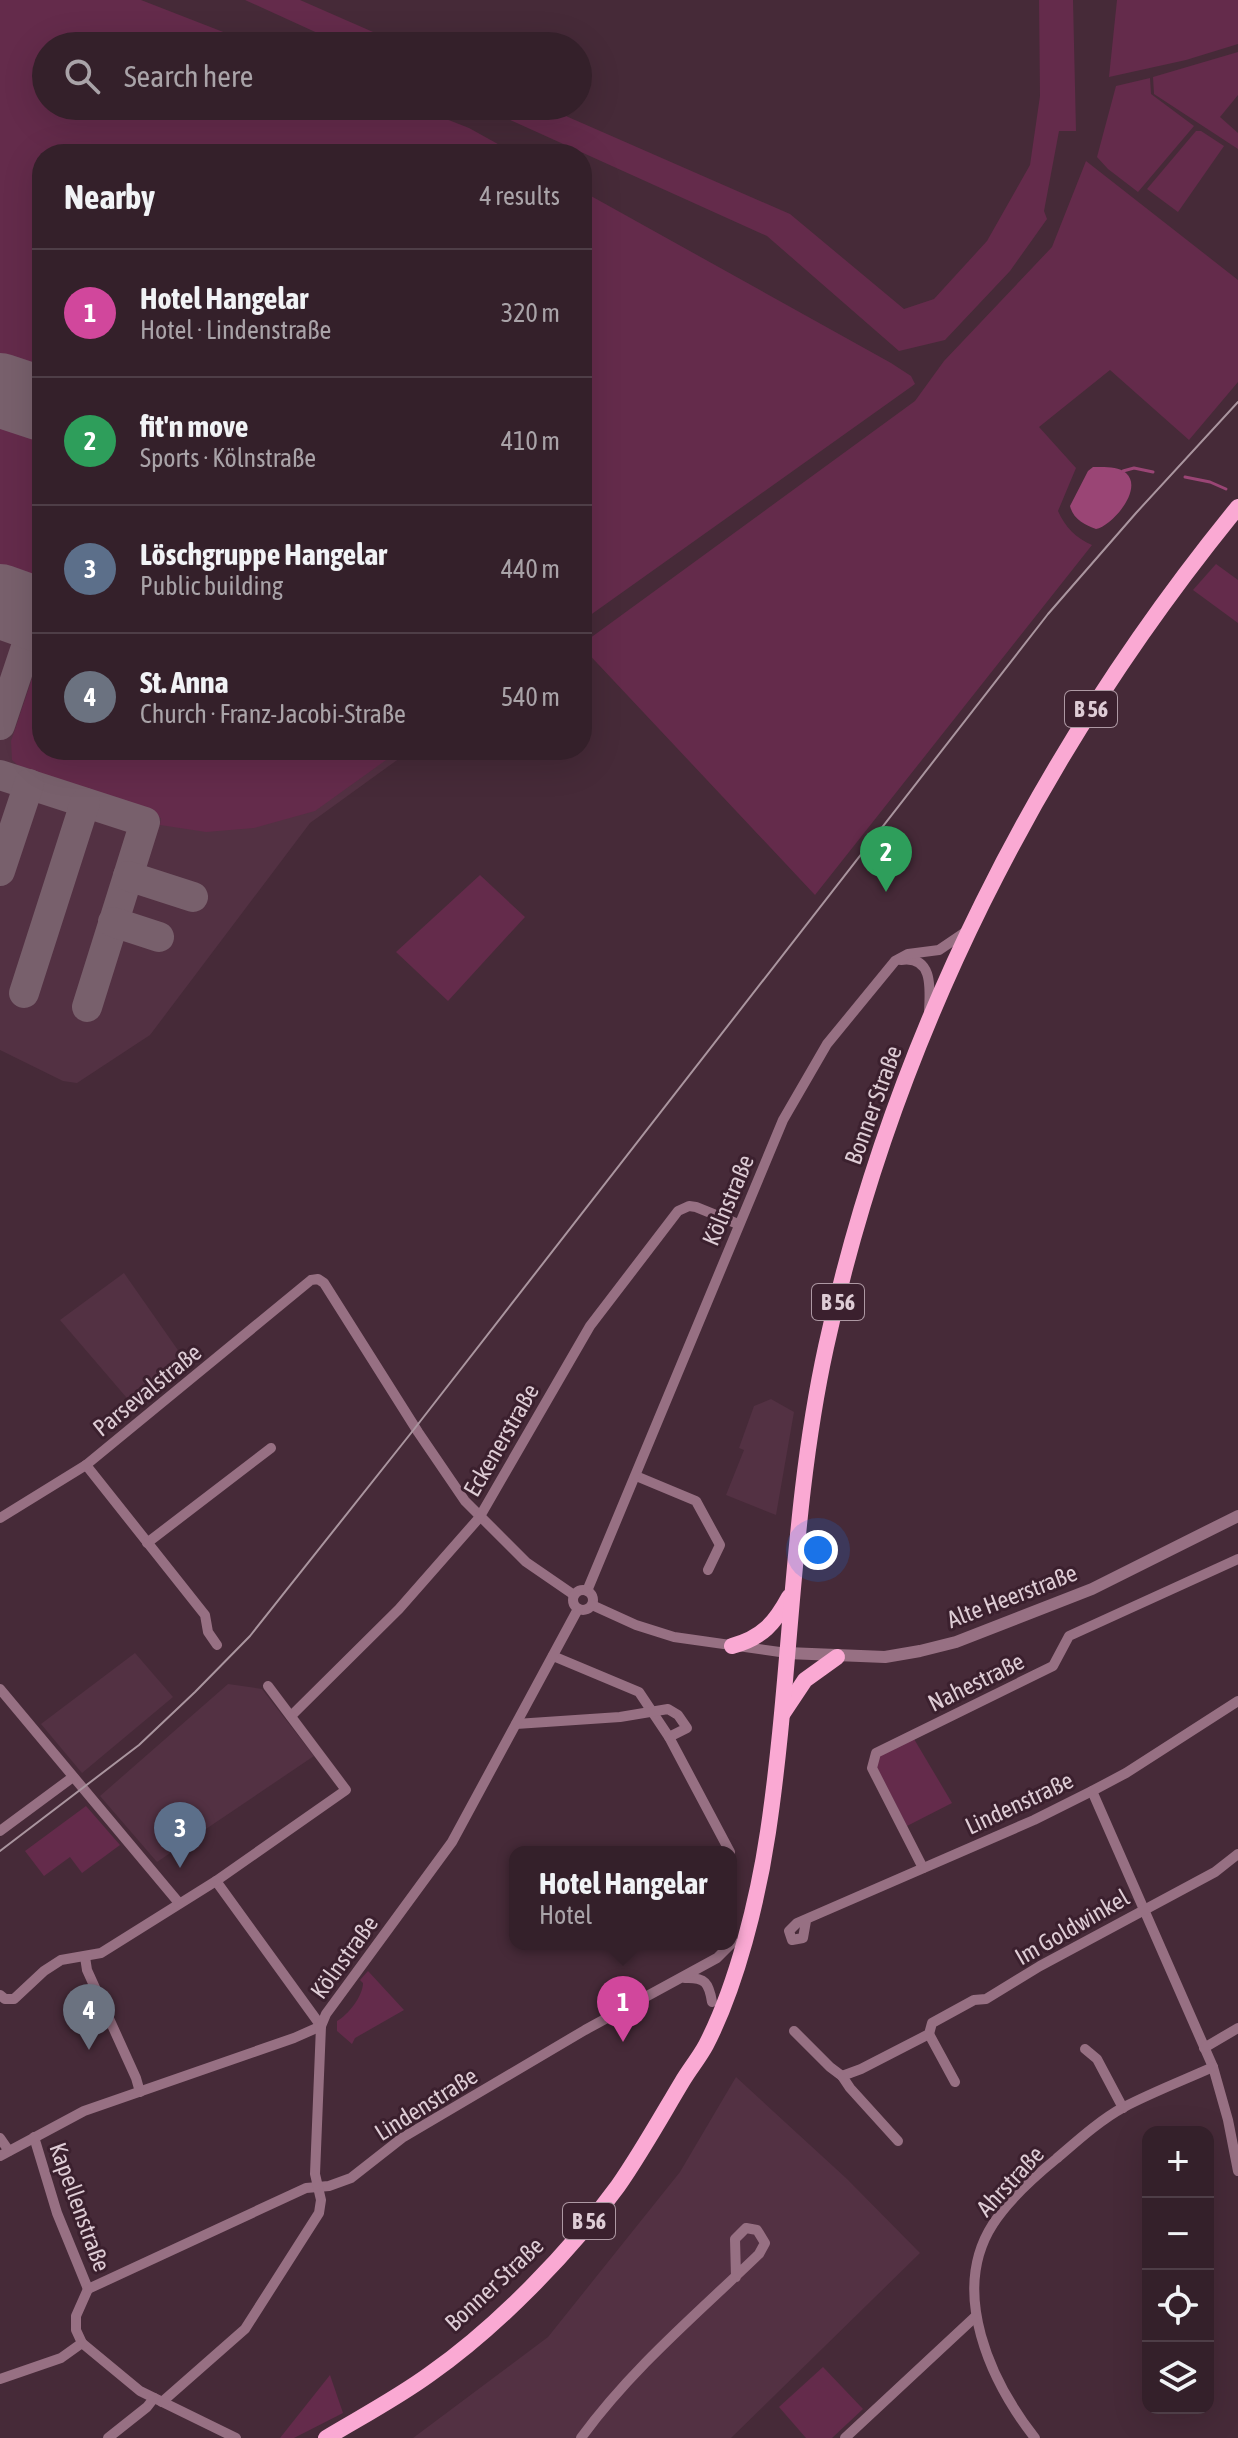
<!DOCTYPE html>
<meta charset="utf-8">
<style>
:root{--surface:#34202a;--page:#3c2832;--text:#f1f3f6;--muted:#a9a3a8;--line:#4e3e47;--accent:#7bd156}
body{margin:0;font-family:"Asap Condensed",sans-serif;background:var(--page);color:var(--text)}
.controls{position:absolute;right:24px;bottom:24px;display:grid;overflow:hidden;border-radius:16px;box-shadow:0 8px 32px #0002}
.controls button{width:72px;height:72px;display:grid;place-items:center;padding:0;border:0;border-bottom:2px solid var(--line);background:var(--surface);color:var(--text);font:40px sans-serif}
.you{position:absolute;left:818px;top:1550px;width:28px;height:28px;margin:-20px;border:6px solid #fff;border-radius:50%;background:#1a73e8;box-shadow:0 0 0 12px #1a73e833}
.badge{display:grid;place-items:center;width:52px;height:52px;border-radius:50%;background:var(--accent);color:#fff;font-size:26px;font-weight:700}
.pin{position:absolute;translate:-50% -66px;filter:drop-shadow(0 2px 4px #0008)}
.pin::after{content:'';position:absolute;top:42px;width:28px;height:24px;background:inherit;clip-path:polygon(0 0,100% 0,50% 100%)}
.popup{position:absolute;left:509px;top:1846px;width:228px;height:104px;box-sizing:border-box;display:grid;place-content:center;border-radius:16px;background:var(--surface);filter:drop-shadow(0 2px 6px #0005);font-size:26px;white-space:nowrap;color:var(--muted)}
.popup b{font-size:30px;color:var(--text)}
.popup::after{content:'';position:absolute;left:50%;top:100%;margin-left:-16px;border:16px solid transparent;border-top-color:var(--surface)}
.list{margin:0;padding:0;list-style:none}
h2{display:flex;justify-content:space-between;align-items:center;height:104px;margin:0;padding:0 32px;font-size:34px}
h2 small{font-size:26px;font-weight:400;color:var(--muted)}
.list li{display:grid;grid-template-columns:52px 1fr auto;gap:24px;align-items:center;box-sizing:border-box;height:128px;padding:0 32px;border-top:2px solid var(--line)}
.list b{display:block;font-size:30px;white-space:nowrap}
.list p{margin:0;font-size:26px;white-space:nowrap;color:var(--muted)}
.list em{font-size:26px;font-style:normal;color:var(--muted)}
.icon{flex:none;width:44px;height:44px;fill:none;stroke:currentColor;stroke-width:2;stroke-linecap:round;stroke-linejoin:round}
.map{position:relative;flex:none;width:1238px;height:2438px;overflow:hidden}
.search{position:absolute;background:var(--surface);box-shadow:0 8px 32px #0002;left:32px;top:32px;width:560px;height:88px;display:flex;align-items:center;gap:20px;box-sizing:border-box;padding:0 28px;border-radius:44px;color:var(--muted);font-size:30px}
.panel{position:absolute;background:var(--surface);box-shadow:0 8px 32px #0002;left:32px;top:144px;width:560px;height:616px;border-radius:32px}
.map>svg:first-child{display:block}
</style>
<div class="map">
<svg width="1238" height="2438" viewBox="0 0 1238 2438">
<rect width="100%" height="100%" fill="#462a38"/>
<g fill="#533143">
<path d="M0 0 46 46V106L42 154V750H411L310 823 150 1035 77 1083 63 1081 0 1050Z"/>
<path d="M124 1273 189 1366 138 1411 60 1320Z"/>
<path d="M771 1399 794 1412 776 1515 726 1495 744 1450 739 1448 754 1406Z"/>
<path d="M135 1653 173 1697 82 1773 41 1724Z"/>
<path d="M228 1684 262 1689 314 1756 157 1862 100 1796Z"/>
<path d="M736 2077 847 2179 920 2253 731 2438H413L548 2337 680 2172Z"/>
</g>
<g fill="#642b4b">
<path d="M0 0H141L259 46H46V106H413L469 128 516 154H42V589L0 575Z"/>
<path d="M245 0H300L405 46H346Z"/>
<path d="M1039 0H1073L1076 131H1059L1044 211 1047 219 1010 271 945 340 899 351 767 236 479 106H543L790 214 904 309 934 299 987 241 1030 165 1040 96Z"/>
<path d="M1117 0H1238V44L1186 60 1109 77Z"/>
<path d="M1238 52V95L1220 117 1238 133V149L1154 94 1153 77Z"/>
<path d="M1150 78 1151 94 1194 126 1138 192 1108 169 1097 157 1116 86Z"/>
<path d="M1196 131H1201L1224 146 1178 212 1147 189Z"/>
<path d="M1086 161 1238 280V382L1189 440 1110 370 1039 427 1076 468 1058 511C1065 527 1076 538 1092 545L815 895 582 647V644L915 401 944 361 1052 247Z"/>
<path d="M582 191 891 363 911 376 915 384 582 621Z"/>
<path d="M1216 564 1238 580V623L1193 590Z"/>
<path d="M42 649V750H400L315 811 254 828 206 832 160 825 161 818 24 771 12 760 11 741Z"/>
<path d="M480 875 525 917 448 1001 396 952Z"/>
<path d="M914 1739 952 1803 907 1826 876 1766 880 1755Z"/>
<path d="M86 1806 120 1845 82 1873 70 1857 44 1876 25 1851Z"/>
<path d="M368 1971 404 2010 355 2038 352 2044 337 2031V2021C348 2015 363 1996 363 1983L360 1980Z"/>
<path d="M823 2367 863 2409 832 2438H806L779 2407Z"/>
<path d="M330 2375 343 2413 294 2438H280Z"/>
</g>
<path fill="#9a4575" d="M1093 467C1104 467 1118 466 1126 473 1144 489 1112 526 1096 529 1085 525 1073 519 1070 506L1088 471Z"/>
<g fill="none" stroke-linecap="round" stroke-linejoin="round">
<g stroke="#9a4575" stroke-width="3">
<path d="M1123 471 1134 468 1153 472"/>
<path d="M1185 477 1210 482 1226 489"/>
</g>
<g stroke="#78606c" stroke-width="30">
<path d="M0 725 37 614"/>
<path d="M0 775 145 822 87 1007"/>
<path d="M0 871 29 784"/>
<path d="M128 876 193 897"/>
<path d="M113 922 159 937"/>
<path d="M24 993 85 803"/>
</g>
<g stroke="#78606c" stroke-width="74">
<path d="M0 390 42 404"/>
<path d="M0 601 42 616"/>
</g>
<g stroke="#977083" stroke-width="10">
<path d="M901 960C934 955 930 990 929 1012"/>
<path d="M86 1465 205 1615 208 1632 217 1645"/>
<path d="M636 1476 696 1501 720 1545 708 1570"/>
<path d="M0 1518 86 1465 311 1280 318 1279 324 1283 418 1432 465 1501 526 1562 574 1595"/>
<path d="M147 1543 271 1448"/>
<circle cx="583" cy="1600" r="10"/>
<path d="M587 1591 783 1120 827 1044 895 961 908 954 939 950 967 931"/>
<path d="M592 1605 636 1625 674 1637 787 1653"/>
<path d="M553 1656 639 1692 669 1737 730 1852"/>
<path d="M0 1689 179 1903"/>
<path d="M291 1716 399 1609 479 1518 590 1326 678 1211 689 1206 696 1207 738 1224"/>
<path d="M516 1724 620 1717 668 1709 678 1715 687 1728 669 1737"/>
<path d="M1092 1791 1213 2067 1228 2120 1238 2171"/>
<path d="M0 1831 73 1777"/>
<path d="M923 1868 872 1768 876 1753 1053 1666 1069 1636 1238 1559"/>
<path d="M216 1881 321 2026"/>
<path d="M806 1921 803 1938 792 1940 789 1931 797 1923 1034 1820 1092 1791 1126 1773 1238 1701"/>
<path d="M85 1957 87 1970 136 2078 140 2092"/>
<path d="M685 1978C705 1977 709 1983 712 2002"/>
<path d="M0 1995 5 1999H14L44 1971 61 1960 101 1953 216 1881 346 1790 268 1686"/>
<path d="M794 2031 830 2067 842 2076"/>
<path d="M929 2034 955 2082"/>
<path d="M1204 2048 1238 2028"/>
<path d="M1085 2049 1097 2059 1123 2108"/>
<path d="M34 2137 57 2213 88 2289"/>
<path d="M0 2138 9 2151"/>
<path d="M898 2141 850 2088 842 2076 861 2069 929 2034 932 2023 974 2000 986 1999 1040 1966 1215 1872 1238 1854"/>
<path d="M0 2156 84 2111 294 2038 321 2026"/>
<path d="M88 2289 306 2188 329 2186 351 2178 402 2138 585 2030 717 1958 733 1942"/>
<path d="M88 2289 76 2316V2330L82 2343 140 2391 236 2438"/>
<path d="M0 2379 61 2358 82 2343"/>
<path d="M162 2402 245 2329 319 2213 321 2200 315 2174 321 2026 326 2014 452 1842 578 1609"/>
<path d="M108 2438 147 2407 154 2398"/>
<path d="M581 2438C631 2369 698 2313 759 2254L765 2243 757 2230 746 2228 735 2239 736 2277"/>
<path d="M845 2438 976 2316"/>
<path d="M1035 2438C991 2382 949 2292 993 2224 1009 2199 1034 2177 1056 2159 1077 2141 1100 2120 1124 2107 1153 2092 1184 2080 1213 2067"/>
</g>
<path stroke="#977083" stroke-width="12" d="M787 1653 885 1657 920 1651 956 1642 1092 1589 1238 1516"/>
<g stroke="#faa9d3" stroke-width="16">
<path d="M732 1646C762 1638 775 1623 789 1597"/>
<path d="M783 1713 805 1680 837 1657"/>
<path d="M326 2438C361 2417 397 2398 430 2374 497 2327 570 2252 618 2186 641 2153 661 2117 682 2082 689 2070 699 2058 706 2045 737 1985 758 1899 768 1832 792 1671 791 1507 826 1347 893 1039 1039 751 1238 507"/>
</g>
<path stroke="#aa959f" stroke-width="2" d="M0 1851 139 1745 195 1692 250 1636 415 1428 1048 614 1136 513 1238 402"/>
</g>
<g text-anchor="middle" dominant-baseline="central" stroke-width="6" stroke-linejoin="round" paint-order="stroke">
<g fill="#3b202e" stroke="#ad98a3" stroke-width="2">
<rect x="1065" y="691" width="52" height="36" rx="6"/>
<rect x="812" y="1284" width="52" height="36" rx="6"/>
<rect x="563" y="2203" width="52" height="36" rx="6"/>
</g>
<g font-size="22" font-weight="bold" fill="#deccd5">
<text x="1091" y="709">B 56</text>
<text x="838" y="1302">B 56</text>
<text x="589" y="2221">B 56</text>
</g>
<g font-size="24" fill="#deccd5" stroke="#3b202e">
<text transform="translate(873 1105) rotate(-70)">Bonner Straße</text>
<text transform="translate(728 1200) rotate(-67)">Kölnstraße</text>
<text transform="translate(147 1390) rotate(-39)">Parsevalstraße</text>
<text transform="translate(501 1440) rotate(-60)">Eckenerstraße</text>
<text transform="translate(1012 1596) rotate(-21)">Alte Heerstraße</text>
<text transform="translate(976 1682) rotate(-26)">Nahestraße</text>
<text transform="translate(1019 1803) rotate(-25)">Lindenstraße</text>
<text transform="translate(1072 1927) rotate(-30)">Im Goldwinkel</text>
<text transform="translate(344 1957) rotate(-54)">Kölnstraße</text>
<text transform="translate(426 2104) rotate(-32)">Lindenstraße</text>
<text transform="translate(1010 2181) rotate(-47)">Ahrstraße</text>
<text transform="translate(80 2207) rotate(70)">Kapellenstraße</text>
<text transform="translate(494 2284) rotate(-43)">Bonner Straße</text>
</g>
</g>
</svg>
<div class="controls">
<button>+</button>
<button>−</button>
<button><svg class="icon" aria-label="locate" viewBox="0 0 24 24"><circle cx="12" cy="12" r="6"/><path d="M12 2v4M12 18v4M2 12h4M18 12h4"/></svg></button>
<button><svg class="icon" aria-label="layers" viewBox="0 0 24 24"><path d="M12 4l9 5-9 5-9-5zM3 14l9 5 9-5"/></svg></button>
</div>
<div class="you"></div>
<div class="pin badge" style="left:623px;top:2042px;background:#d1479c">1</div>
<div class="popup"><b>Hotel Hangelar</b>Hotel</div>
<div class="pin badge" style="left:886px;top:892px;background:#2e9e5b">2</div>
<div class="pin badge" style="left:180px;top:1868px;background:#5c6f8a">3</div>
<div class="pin badge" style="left:89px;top:2050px;background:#6b7280">4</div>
<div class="search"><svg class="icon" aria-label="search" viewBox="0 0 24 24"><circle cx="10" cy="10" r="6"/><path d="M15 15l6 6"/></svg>Search here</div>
<section class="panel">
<h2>Nearby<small>4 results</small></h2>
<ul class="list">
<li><span class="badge" style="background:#d1479c">1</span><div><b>Hotel Hangelar</b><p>Hotel · Lindenstraße</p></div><em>320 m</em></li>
<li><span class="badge" style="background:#2e9e5b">2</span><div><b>fit'n move</b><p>Sports · Kölnstraße</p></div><em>410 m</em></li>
<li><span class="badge" style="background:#5c6f8a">3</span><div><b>Löschgruppe Hangelar</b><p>Public building</p></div><em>440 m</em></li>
<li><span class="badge" style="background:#6b7280">4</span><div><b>St. Anna</b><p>Church · Franz-Jacobi-Straße</p></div><em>540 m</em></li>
</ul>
</section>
</div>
